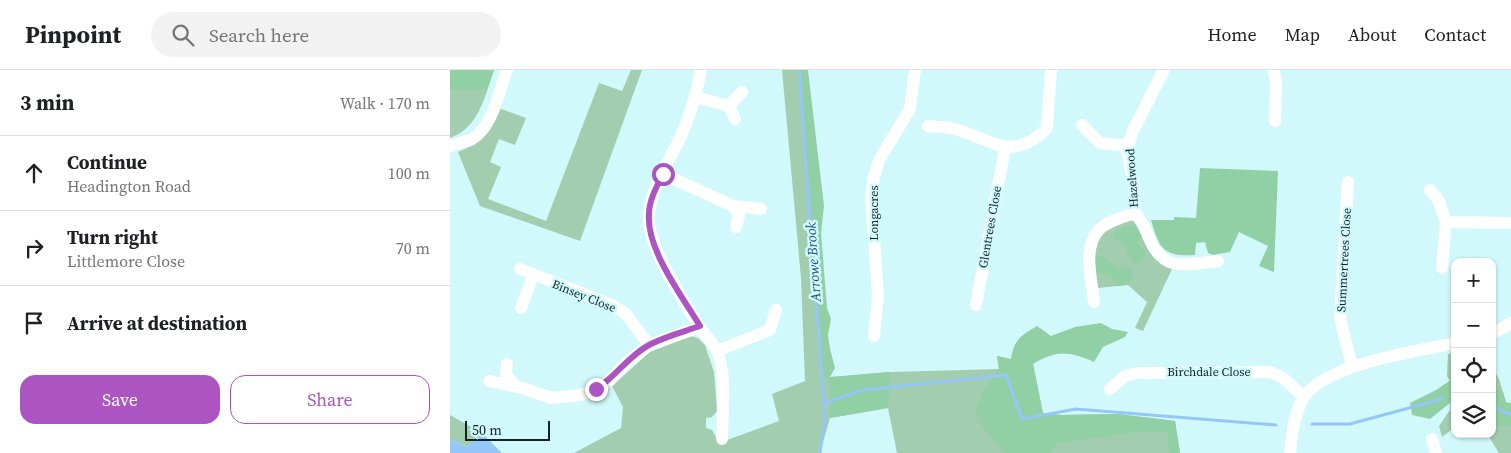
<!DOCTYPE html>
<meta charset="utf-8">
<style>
:root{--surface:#fff;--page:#f2f2f2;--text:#202124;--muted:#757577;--line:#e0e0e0;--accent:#ac54c1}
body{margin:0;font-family:"Source Serif 4",serif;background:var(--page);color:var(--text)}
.controls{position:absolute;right:15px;bottom:15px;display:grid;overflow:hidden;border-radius:10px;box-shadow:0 1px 4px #0004}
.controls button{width:45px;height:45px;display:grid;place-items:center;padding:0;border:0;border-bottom:1px solid var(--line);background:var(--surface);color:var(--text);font:25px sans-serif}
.scale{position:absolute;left:15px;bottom:12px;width:85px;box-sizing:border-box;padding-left:5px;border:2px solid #142324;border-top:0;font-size:14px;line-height:18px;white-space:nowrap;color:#142324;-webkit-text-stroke:4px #d1f9fb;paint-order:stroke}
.stop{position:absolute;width:15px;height:15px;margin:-11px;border:4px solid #ac54c1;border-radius:50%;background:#fff}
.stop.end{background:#ac54c1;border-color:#fff;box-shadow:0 1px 5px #0008}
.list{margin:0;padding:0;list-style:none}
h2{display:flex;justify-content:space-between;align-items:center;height:65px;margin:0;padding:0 20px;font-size:21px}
h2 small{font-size:16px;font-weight:400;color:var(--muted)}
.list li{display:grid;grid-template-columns:32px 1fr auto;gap:15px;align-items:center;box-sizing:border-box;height:75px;padding:0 20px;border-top:1px solid var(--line)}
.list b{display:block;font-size:19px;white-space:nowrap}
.list p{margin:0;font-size:16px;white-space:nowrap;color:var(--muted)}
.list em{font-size:16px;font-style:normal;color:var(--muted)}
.actions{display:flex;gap:10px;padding:15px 20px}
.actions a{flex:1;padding:11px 0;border:1px solid var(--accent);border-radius:15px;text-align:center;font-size:18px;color:var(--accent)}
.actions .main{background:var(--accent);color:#fff}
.icon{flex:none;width:28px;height:28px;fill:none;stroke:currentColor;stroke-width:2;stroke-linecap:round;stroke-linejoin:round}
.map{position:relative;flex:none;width:1061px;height:383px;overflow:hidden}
header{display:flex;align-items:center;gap:30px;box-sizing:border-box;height:70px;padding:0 25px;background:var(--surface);border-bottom:1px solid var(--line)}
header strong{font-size:24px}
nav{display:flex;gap:28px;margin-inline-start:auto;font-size:18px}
.search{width:350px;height:45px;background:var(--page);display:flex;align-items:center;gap:12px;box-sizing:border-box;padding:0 18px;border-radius:28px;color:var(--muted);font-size:19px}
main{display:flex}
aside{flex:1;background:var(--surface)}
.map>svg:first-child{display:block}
</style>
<header>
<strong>Pinpoint</strong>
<div class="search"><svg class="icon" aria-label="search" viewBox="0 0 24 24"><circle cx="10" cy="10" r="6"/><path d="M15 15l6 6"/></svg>Search here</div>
<nav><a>Home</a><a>Map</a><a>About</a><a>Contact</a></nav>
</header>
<main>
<aside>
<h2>3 min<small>Walk · 170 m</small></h2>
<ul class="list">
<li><svg class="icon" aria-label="ahead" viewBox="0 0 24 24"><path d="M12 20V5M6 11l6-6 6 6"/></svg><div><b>Continue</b><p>Headington Road</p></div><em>100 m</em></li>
<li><svg class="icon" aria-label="right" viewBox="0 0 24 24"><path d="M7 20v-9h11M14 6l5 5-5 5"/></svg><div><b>Turn right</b><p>Littlemore Close</p></div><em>70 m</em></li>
<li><svg class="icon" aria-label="arrive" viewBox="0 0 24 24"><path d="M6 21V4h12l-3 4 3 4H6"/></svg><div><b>Arrive at destination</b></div></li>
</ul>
<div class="actions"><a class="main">Save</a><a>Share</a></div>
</aside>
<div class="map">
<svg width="1061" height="383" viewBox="0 0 1061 383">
<rect width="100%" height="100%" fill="#d1f9fb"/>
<g fill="#a3cdaf">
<path d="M0 0H44C35 26 29 58 0 68Z"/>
<path d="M181 0H192L130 171 30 136 8 82 24 75 48 38 76 48 65 75 49 69 40 92 51 97 38 129 96 151 149 13 172 21Z"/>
<path d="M332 0H349L372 308 440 302 549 299 547 286 583 294 593 343 612 345 668 344 725 351 730 383H447L438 338 380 348 370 383H124L171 358 173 337 162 316 200 282 241 266 248 268 255 275 264 302 267 341 262 347 256 348V358L262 360 269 373 329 351 322 324 355 311 351 208Z"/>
<path d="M680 150 686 152C694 171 700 193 722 199L693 261 685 258 697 232 678 215 648 218 647 215C646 200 640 172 654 162 662 156 672 153 680 150Z"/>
<path d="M1005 283V357L992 367 989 356 1000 340 1001 313 997 306 998 284Z"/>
<path d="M1042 296 1049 309 1056 332 1061 333V383H1049L1037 364H1042Z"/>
<path d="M0 345 32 363 17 377 0 369Z"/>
</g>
<g fill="#91d0a5">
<path d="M0 0H44L37 19 0 20Z"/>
<path d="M349 0H358L374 136 371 163 377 238 381 249 378 265 380 279 385 298 380 307 440 302 438 338 380 348 379 308H372Z"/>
<path d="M750 98 828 101 824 202 809 196 818 176 789 162 780 182 763 185 758 183 755 172 746 173 745 185C713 187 709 178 701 150H724V147L746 148Z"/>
<path d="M688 154 693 166 686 172 695 181V188L691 192 684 194 677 183V176L667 171 663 164 668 159Z"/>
<path d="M645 186H653C661 194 669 199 681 199L683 207 678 215 666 216 661 206 646 202Z"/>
<path d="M651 253 662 259 678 262 675 267 653 277 644 292C618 281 607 280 583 294L593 343 612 345 668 344 725 351 730 383H719L717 361 687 362 607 373 600 383H555L532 356 525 342 534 320 549 299 547 286 561 289C564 270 570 266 587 256L601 266 625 257Z"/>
<path d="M1005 307V335L1000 333 980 349 962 345 960 333 986 320Z"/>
<path d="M1042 315 1045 319 1053 322 1056 333H1061V355L1042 357Z"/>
</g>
<path fill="#95c7f9" d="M32 363 52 383H0V369L17 377Z"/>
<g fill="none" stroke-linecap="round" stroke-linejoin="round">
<g stroke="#95c7f9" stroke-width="3">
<path d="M349 0 375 348 370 383"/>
<path d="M1003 326H1005"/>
<path d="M374 333 413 320 556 305 572 349 626 339 826 355"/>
<path d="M1042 336 1061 345"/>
<path d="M862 354H900L992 329"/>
</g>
<g stroke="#fff" stroke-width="12">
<path d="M251 0C247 23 241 44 231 66 220 90 202 116 199 143 195 173 233 230 249 256 255 265 262 272 267 281 277 303 272 344 272 369"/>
<path d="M714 0 682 63 677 80 684 115 685 143C693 152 695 159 700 170 714 203 739 194 768 191"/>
<path d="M824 0 826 12 825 51"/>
<path d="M246 27 279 36 292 22"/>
<path d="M279 36 285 49"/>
<path d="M632 55 650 73 678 76"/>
<path d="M478 56C486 57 496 57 505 59 543 70 563 93 597 58L601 0"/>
<path d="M0 76C7 73 15 72 22 69 43 57 49 21 57 0"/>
<path d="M213 104 283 136 311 139"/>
<path d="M898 112 890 248 902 296"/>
<path d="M980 120 988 129 996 152 1061 153"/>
<path d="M283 136 289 145 286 157"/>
<path d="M992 198 996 152"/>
<path d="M70 199 162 235 176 244 199 275"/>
<path d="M644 232C642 210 632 178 649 160 657 151 674 147 685 143"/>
<path d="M526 235 555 78"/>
<path d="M71 238 83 206"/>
<path d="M1042 264 1061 253"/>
<path d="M424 266 428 225 421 126 424 107 429 90 460 39 465 0"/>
<path d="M267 281 320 260 326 240"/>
<path d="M57 294 56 304 65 316"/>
<path d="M39 311 72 318 102 328 132 325 159 311 177 292 199 275 250 257"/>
<path d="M660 319 675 306 687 303 820 302 832 307 854 327"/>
<path d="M982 369 986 383"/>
<path d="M840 383C842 365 844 343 854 327 876 294 967 281 1005 273"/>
</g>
</g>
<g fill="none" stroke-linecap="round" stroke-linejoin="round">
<path stroke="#ac54c1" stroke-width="6" d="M146 319C166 307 178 286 199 275 214 267 233 262 250 256 232 226 196 179 199 144 199 130 207 116 213 104"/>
</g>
<g text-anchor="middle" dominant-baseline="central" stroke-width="5" stroke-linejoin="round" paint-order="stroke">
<g font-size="12" fill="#142324" stroke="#d1f9fb">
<text transform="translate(682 108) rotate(-94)">Hazelwood</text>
<text transform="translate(424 143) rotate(-90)">Longacres</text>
<text transform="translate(540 157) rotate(-80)">Glentrees Close</text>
<text transform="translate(894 190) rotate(-87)">Summertrees Close</text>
<text transform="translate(134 226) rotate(22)">Binsey Close</text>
<text x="759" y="302">Birchdale Close</text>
</g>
<g font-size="14" font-style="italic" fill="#1b507e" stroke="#d1f9fb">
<text transform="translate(363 192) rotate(-94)">Arrowe Brook</text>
</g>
</g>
</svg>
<div class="controls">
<button>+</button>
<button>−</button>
<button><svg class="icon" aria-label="locate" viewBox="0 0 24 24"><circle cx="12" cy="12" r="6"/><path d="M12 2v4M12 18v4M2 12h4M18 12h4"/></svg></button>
<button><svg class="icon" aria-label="layers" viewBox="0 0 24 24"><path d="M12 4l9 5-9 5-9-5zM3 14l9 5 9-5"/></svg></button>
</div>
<div class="scale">50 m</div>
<div class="stop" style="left:213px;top:104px"></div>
<div class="stop end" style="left:146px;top:319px"></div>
</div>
</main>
